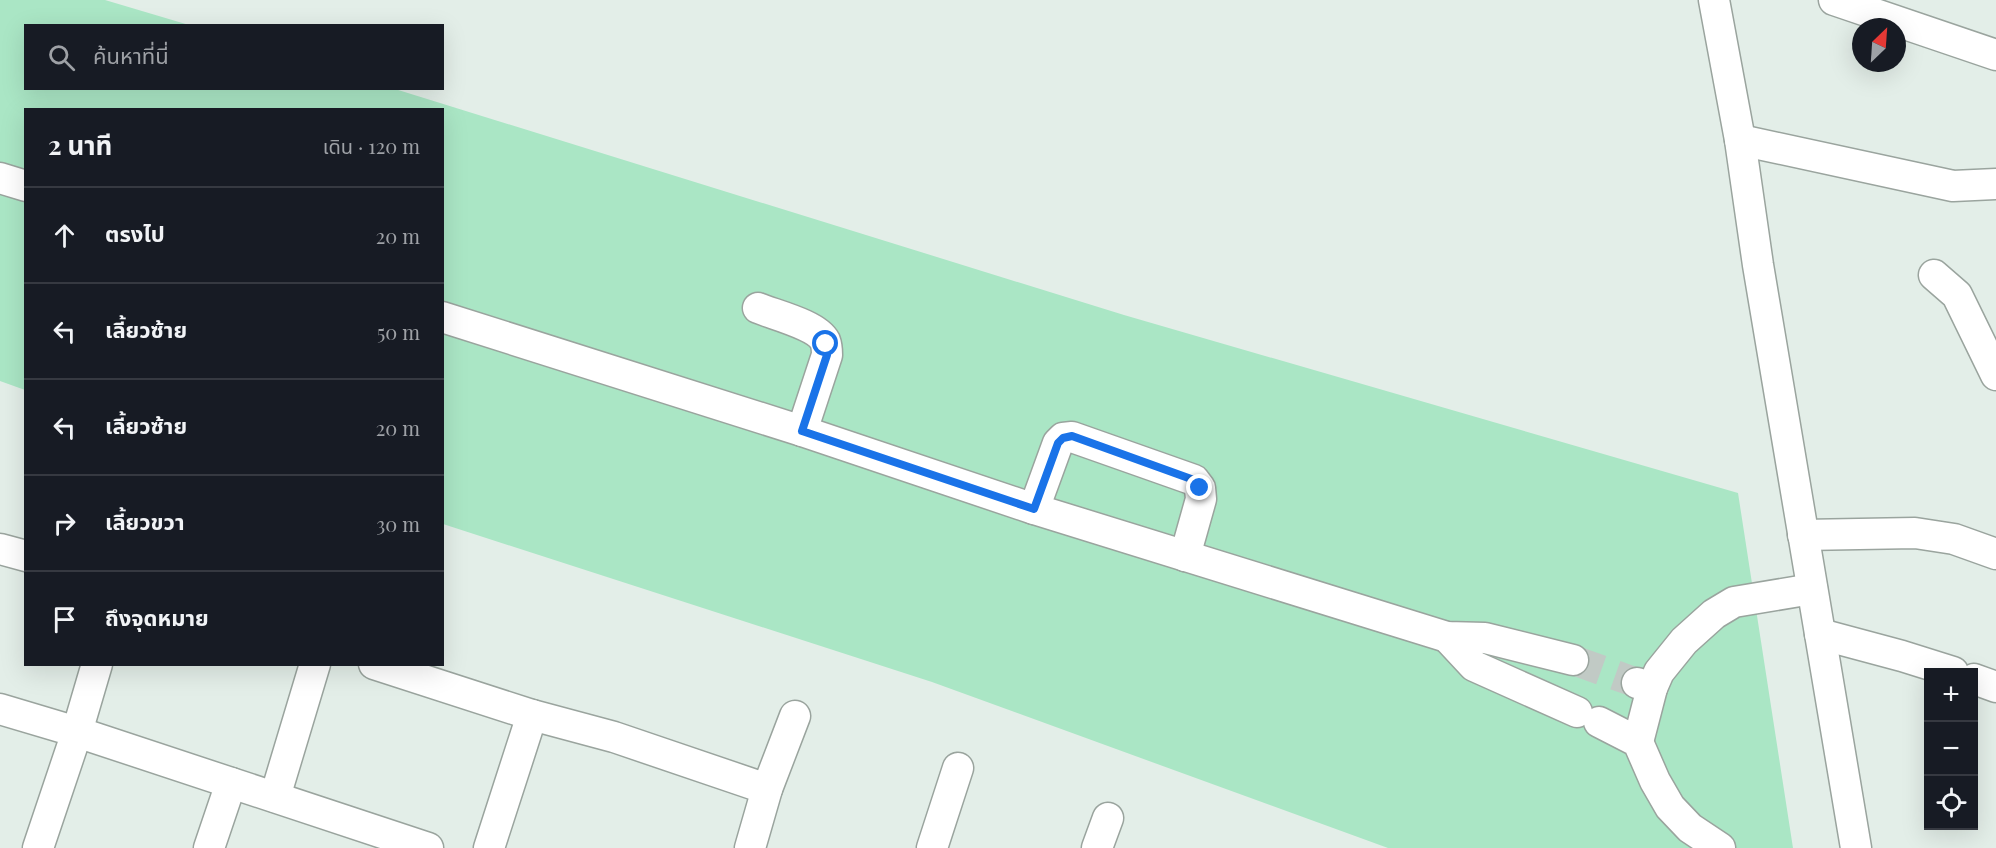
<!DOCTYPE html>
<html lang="th">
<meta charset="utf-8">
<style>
:root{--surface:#171b24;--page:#242831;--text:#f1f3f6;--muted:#9ea1a6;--line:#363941}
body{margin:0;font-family:"Playfair Display","Noto Sans Thai",serif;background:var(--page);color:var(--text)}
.controls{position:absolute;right:18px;bottom:18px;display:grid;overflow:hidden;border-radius:0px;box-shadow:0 6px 24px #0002}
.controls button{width:54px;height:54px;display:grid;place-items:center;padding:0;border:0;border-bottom:2px solid var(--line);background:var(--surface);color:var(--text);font:30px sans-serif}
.compass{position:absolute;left:1852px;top:18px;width:54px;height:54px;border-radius:50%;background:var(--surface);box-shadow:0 6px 24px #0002;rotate:25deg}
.stop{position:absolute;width:18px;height:18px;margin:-14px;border:4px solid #1a73e8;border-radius:50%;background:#fff}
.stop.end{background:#1a73e8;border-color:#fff;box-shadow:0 2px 6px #0008}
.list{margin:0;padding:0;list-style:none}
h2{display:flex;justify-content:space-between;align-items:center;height:78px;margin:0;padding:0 24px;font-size:26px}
h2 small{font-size:20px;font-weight:400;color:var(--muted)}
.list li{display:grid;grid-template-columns:39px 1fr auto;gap:18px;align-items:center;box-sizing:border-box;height:96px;padding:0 24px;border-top:2px solid var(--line)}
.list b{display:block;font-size:22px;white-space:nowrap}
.list em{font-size:20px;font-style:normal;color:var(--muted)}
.icon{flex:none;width:33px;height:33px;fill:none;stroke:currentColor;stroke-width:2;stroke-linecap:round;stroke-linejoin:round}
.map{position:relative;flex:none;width:1996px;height:848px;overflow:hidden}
.search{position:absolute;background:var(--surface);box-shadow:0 6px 24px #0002;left:24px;top:24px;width:420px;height:66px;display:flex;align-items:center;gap:15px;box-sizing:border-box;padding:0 21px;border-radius:0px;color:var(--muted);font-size:22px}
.panel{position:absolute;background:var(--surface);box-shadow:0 6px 24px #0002;left:24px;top:108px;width:420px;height:558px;border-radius:0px}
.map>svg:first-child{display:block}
</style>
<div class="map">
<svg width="1996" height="848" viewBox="0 0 1996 848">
<rect width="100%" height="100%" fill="#e3eee8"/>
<path fill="#aae6c5" d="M0 0H105L189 25 26 26V88L395 89 1124 315 1738 493 1793 848H1388L932 682 443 524 442 110H26L25 390 0 381Z"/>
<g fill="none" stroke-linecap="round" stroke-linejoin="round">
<path stroke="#c1cac5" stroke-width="30" stroke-dasharray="30 15" stroke-linecap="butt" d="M1573 660 1637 683"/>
<g stroke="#9aa49e" stroke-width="33">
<g id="minor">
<path d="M1714 0 1740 140 1758 265 1856 848"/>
<path d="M1834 0 1996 55"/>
<path d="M1740 140 1953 186 1996 184"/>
<path d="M0 178 26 186"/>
<path d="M1934 275 1957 295 1996 375"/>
<path d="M758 308C775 315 817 325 825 341 827 346 827 350 827 355L802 431"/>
<path d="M442 317 802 431 1034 509 1447 637 1485 638 1573 660"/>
<path d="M1034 509 1058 443 1063 438 1072 437 1194 480 1200 488 1201 499 1185 556"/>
<path d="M1803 535 1915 533 1954 539 1996 554"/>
<path d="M0 549 26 556"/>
<path d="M1820 634 1902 656 1953 672"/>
<path d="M1447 637 1474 666 1577 712"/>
<path d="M374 664 532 715 614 737 767 789"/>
<path d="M1974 679 1996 687"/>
<path d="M1637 683 1652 688 1659 672 1684 641 1714 614 1734 602 1812 589"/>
<path d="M0 709 77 732 428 848"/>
<path d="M1599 722 1638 742 1655 781 1670 807 1690 828 1720 848"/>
<path d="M1638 742 1652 688"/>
<path d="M275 797 315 664"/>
<path d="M38 848 77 732 97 664"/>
<path d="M209 848 231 783"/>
<path d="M489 848 532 715"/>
<path d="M750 848 767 789 795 716"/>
<path d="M932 848 958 768"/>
<path d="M1097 848 1108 818"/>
</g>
</g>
<use href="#minor" stroke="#fff" stroke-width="30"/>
</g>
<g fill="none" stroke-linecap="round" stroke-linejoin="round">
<path stroke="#1a73e8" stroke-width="8" d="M826 344 827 355 802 431 1034 509 1058 443 1063 438 1072 436 1194 480 1200 488"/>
</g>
</svg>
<div class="controls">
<button>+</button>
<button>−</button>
<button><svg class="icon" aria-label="locate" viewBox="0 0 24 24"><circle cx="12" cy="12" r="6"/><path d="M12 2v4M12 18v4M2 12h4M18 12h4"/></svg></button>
</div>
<svg class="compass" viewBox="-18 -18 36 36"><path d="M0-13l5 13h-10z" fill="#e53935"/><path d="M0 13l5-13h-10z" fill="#9ea1a6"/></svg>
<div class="stop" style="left:826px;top:344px"></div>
<div class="stop end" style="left:1200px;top:488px"></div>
<div class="search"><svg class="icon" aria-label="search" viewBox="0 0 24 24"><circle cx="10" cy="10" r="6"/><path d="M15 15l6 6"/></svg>ค้นหาที่นี่</div>
<section class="panel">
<h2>2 นาที<small>เดิน · 120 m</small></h2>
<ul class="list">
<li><svg class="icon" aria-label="ahead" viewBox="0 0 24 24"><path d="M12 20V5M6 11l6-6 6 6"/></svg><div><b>ตรงไป</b></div><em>20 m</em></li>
<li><svg class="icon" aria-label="left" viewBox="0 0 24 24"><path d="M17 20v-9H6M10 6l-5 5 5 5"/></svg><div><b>เลี้ยวซ้าย</b></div><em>50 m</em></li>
<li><svg class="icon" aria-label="left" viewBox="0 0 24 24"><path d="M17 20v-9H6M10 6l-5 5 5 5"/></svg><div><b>เลี้ยวซ้าย</b></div><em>20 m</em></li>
<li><svg class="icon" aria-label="right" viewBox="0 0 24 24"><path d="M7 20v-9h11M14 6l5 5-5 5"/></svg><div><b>เลี้ยวขวา</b></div><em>30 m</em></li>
<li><svg class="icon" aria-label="arrive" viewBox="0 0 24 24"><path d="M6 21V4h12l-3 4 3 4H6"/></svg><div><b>ถึงจุดหมาย</b></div></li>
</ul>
</section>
</div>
